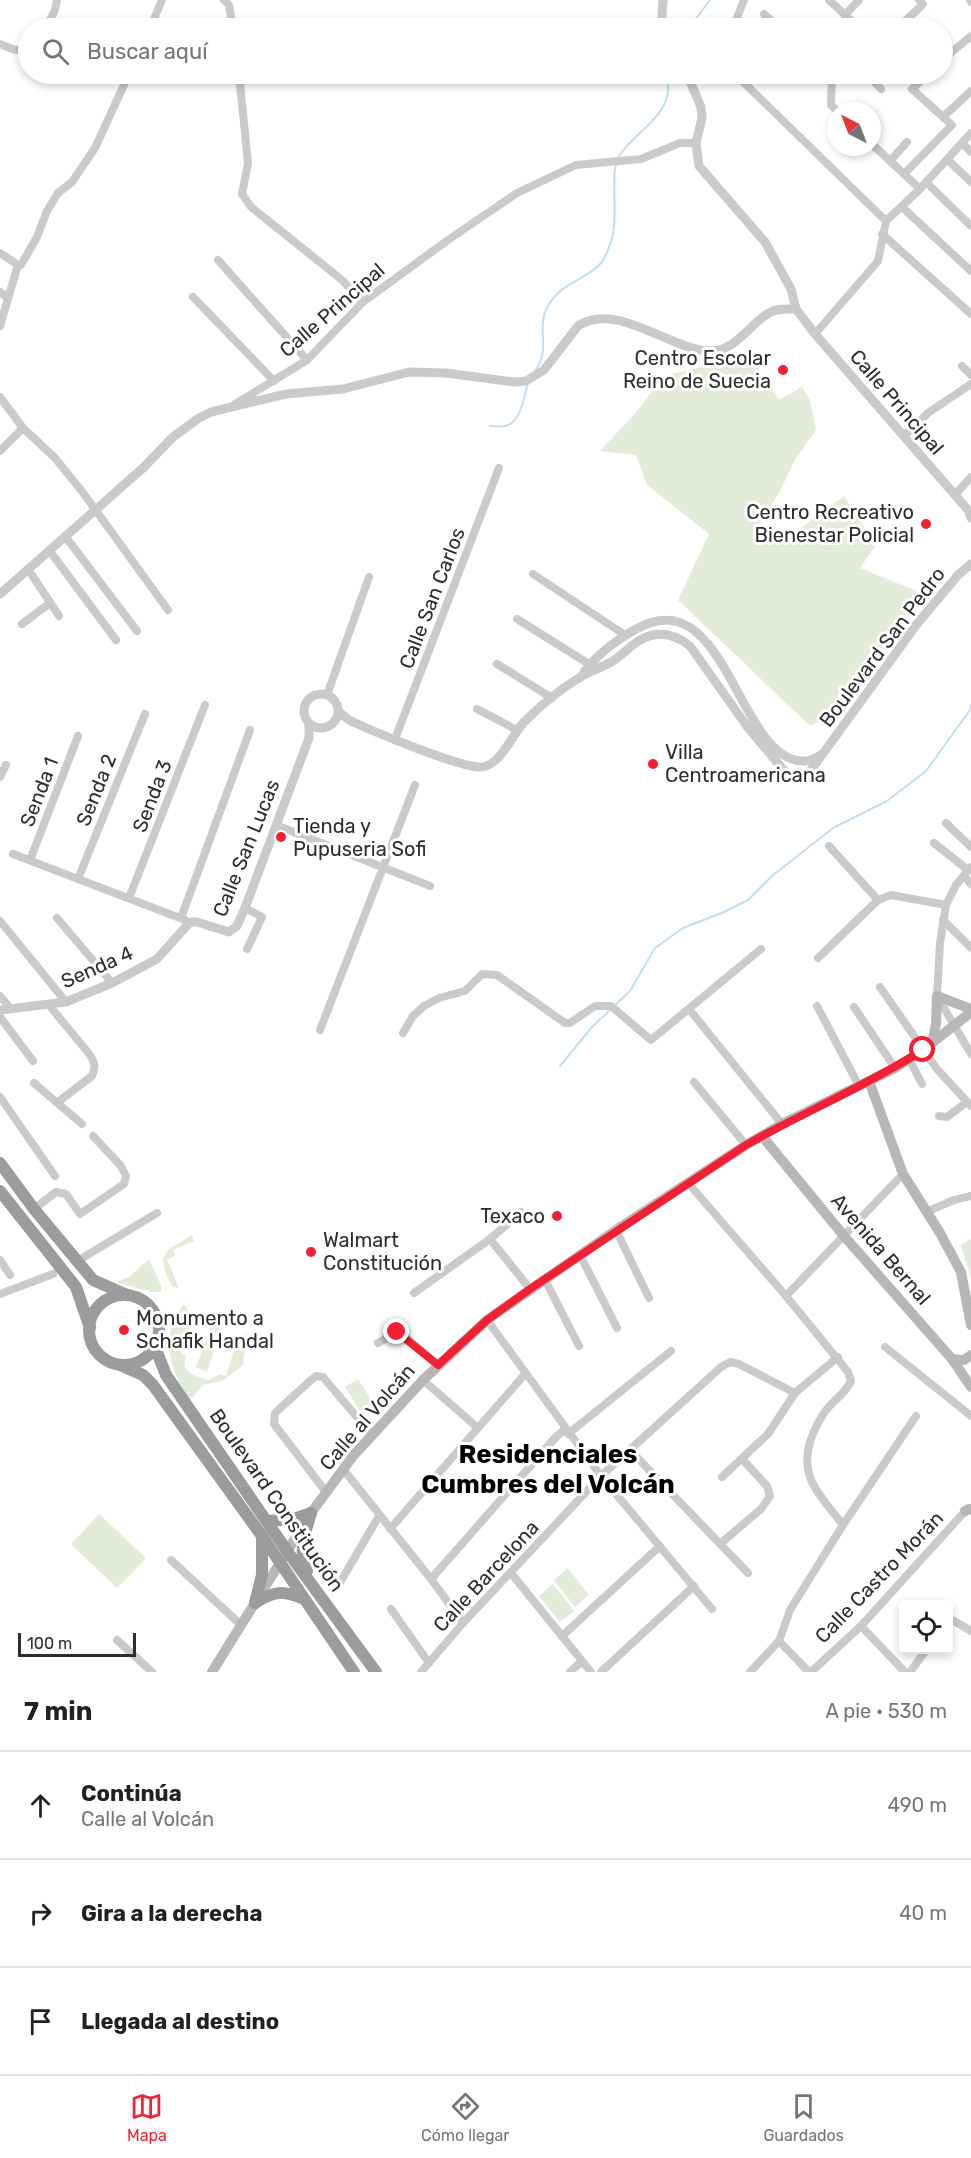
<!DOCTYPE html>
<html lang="es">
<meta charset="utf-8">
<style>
:root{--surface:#fff;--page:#f6f6f6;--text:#202124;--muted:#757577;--line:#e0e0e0;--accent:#f32033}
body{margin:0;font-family:Rubik,sans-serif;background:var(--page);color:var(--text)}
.controls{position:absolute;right:18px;bottom:18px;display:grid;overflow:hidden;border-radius:6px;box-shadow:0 3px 9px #0003}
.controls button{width:54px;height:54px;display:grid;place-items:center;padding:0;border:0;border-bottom:2px solid var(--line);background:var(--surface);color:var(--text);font:30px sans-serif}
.compass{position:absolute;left:827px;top:102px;width:54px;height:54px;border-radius:50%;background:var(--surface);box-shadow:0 3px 9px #0003;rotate:318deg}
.scale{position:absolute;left:18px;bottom:15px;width:118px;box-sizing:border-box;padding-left:6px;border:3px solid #2d2d2d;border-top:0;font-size:16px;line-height:21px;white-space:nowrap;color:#2d2d2d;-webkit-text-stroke:4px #fff;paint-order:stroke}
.stop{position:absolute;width:18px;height:18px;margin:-14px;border:4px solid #f32033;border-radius:50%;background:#fff}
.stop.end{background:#f32033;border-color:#fff;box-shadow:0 2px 6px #0008}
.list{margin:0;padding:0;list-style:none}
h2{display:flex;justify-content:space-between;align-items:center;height:78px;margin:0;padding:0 24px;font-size:26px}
h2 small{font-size:20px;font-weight:400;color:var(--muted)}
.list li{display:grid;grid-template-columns:39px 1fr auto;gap:18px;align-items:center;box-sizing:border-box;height:108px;padding:0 24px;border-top:2px solid var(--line)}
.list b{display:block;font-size:22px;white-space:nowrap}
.list p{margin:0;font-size:20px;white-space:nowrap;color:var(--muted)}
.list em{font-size:20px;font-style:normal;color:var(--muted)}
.icon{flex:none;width:33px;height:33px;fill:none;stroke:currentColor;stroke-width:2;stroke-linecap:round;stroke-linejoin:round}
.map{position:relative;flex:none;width:971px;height:1672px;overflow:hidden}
.search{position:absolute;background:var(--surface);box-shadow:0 3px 9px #0003;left:18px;right:18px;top:18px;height:66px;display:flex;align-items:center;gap:15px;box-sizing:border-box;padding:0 21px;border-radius:33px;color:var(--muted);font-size:22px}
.sheet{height:402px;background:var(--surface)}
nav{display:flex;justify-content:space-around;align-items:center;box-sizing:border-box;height:84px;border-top:2px solid var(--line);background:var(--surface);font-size:16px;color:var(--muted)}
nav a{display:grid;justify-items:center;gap:3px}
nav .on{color:var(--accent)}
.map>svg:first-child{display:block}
</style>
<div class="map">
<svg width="971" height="1672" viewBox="0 0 971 1672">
<rect width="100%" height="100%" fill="#fff"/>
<g fill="#e4ecd9">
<path d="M750 356 779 400 802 387 810 400 816 430 796 458 779 493 759 524 796 532 844 496 876 545 860 568 917 591 901 622 841 710 810 726 678 600 709 534 647 485 636 455 600 451 639 409 663 376Z"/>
<path d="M192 1235 194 1241 173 1250 175 1256 167 1260 179 1288 173 1287 166 1275 163 1259 168 1250Z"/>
<path d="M971 1238V1278L961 1246Z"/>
<path d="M149 1259 161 1286V1292H151L116 1282 129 1277Z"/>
<path d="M183 1305 186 1306 192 1320 181 1353 186 1356C180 1373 195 1376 209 1380L220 1374 226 1376 235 1347 230 1343 247 1334 243 1365 222 1381 203 1385 192 1398 188 1397C169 1369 160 1333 183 1305Z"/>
<path d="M224 1320 207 1372 196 1367 212 1324Z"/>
<path d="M358 1379 373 1403 360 1411 345 1387Z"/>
<path d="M99 1514 146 1558 117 1588 71 1544Z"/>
<path d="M568 1568 589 1595 575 1607 554 1580Z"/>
<path d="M553 1584 574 1611 560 1622 539 1596Z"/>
</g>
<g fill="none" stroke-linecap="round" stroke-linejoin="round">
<g stroke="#c3deee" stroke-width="2">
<path d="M689 28 710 0"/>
<path d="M535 371C552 348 535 328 548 306 562 281 587 280 601 263 606 257 610 245 612 238 619 217 609 171 619 156 633 134 664 120 668 92 669 86 667 79 666 74"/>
<path d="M490 426C495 426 501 427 505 426 521 423 524 396 528 383"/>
<path d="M560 1066 592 1027 630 991 655 948 683 928 724 912 748 900 772 876 833 828 887 801 926 771 970 710 971 705"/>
</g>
<g stroke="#cacaca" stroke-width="8">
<path d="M224 0 229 5 233 28"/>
<path d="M829 0 859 28"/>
<path d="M970 0 971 2"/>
<path d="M764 14 779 28"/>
<path d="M845 15 859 0"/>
<path d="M46 28 55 10 57 0"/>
<path d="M150 28 162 0"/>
<path d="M733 28 744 0"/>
<path d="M898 28 923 4 919 0"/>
<path d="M0 44 15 50 28 49"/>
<path d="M942 60 971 36"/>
<path d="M239 74 248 163 242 194 251 207 342 280 363 302"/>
<path d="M735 74 886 221"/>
<path d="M825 74 832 80 831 105 837 111"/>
<path d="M867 74 881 89"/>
<path d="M943 117 971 91"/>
<path d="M962 143 971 152"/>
<path d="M872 144 920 189"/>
<path d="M948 160 971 182"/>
<path d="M890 161 907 142"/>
<path d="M904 174 952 125 912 89 928 74"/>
<path d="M926 182 971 226"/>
<path d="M902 207 971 271"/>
<path d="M882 234 971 314"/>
<path d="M0 253 18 265"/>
<path d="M218 260 307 360"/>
<path d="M0 292 8 298"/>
<path d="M193 297 274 381"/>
<path d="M0 326 18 265H21L37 237 47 211 58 193 72 182 95 148 129 74"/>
<path d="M815 334 878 261 886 221 920 189 971 133"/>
<path d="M962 366 971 375"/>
<path d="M0 397 23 428 55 458 81 490 168 610"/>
<path d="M234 405 307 360 363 302 448 240 517 193 576 165 641 159 680 143H696"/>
<path d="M904 436 928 413 971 384"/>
<path d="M0 451 23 428"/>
<path d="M955 495 971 477"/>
<path d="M65 536 137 631"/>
<path d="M49 550 116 640"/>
<path d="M28 569 59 616"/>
<path d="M533 574 625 635"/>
<path d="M517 619 589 664"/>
<path d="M22 624 50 603"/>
<path d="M497 664 552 698"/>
<path d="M327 695 369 577"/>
<path d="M477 709 517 730"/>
<path d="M395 739 499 468"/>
<path d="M0 777 6 765"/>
<path d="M946 823 971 847"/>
<path d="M276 825 430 886"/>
<path d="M934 843 968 870"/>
<path d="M829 846 878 900"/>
<path d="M13 854 185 920"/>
<path d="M30 860 78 736"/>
<path d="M971 867 956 885 946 905 940 943 937 996 971 1054"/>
<path d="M964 876 971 884"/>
<path d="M78 879 145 714"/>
<path d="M129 898 205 705"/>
<path d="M245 908 262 917 247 949"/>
<path d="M57 918 112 983"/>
<path d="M181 918 250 730"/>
<path d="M943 920 971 948"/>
<path d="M0 921 66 1002"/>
<path d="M818 958 878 900 891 895 946 905"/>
<path d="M880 987 937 1069 971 1106"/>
<path d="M0 996 11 1009"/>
<path d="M49 1005 90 1055C95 1063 96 1067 92 1076L58 1102"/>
<path d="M817 1006 859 1086"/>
<path d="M854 1007 895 1068"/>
<path d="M689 1009 782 1124"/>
<path d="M0 1017 33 1061"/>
<path d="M320 1030 415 785"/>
<path d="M403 1033 413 1016 424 1006 439 998 465 991 482 974 497 975 565 1023H570L595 1006H611L651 1040 761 949"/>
<path d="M909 1059 922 1084"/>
<path d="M694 1082 746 1145"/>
<path d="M34 1083 82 1124"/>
<path d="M0 1097 55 1176"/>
<path d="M939 1116 947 1117 967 1102"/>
<path d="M688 1183 786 1296 848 1372 851 1381C845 1394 836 1398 827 1409 819 1419 814 1430 810 1442 799 1479 822 1497 843 1525"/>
<path d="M34 1209 56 1192 66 1194 80 1214 124 1184 126 1176 121 1166 93 1136"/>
<path d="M926 1212 954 1200 971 1196"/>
<path d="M616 1230 649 1298"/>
<path d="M490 1239 530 1289"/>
<path d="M580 1255 617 1328"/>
<path d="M84 1257 157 1213"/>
<path d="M0 1260 10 1275"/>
<path d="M545 1280 579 1346"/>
<path d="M414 1293 490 1239 521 1212"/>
<path d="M0 1294 53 1274"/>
<path d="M786 1296 903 1174"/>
<path d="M487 1320 601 1476 712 1609"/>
<path d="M378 1343 397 1332 401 1333 438 1365"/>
<path d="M885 1347 971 1416"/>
<path d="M423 1380 478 1428"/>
<path d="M568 1434 671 1351"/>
<path d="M630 1450 748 1573"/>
<path d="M343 1469 431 1579 463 1623"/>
<path d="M722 1477 768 1434 795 1393 838 1357"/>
<path d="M326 1492 274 1424 275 1413 311 1380 316 1376 323 1377 372 1435"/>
<path d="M390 1529 525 1374"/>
<path d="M720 1544 761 1509 770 1496 767 1486 742 1459"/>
<path d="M171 1560 241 1625"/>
<path d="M511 1573 591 1672"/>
<path d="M431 1579 555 1438 565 1429"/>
<path d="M338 1586 379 1516"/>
<path d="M391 1609 429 1663"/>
<path d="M954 1621 971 1631"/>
<path d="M861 1626 905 1672"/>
<path d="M562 1636 659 1547"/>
<path d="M117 1640 152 1672"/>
<path d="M779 1641 809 1672"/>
<path d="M421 1672 463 1623 601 1476 721 1367 730 1362 739 1364 795 1393"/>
<path d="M570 1672 582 1661"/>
<path d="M601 1672 694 1586"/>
<path d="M750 1672 779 1641 790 1610 843 1525 916 1416"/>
<path d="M811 1672 861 1626 968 1508"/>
<path d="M910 1672 924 1653"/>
</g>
<g stroke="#cacaca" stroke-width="9">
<path d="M663 0 662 16 664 28"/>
<path d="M687 74 701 107 702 118 696 143 699 166 765 242 791 289 796 309 815 334 968 510 971 518"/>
<path d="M0 594 143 468 173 437 199 418 211 412 286 394 343 389 409 372 446 373 514 382 526 381 544 370 578 326C616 301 667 348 708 351 735 353 749 324 769 313 777 308 787 309 796 309"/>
<path d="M581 677C594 656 615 641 636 629 728 578 737 764 805 761 810 761 817 757 822 754"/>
<circle cx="321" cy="711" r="17"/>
<path d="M339 712C343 715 348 720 353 722 375 732 463 769 482 767 502 764 512 734 525 721 541 705 562 688 582 676 592 671 602 667 611 662 625 654 636 638 653 635 667 632 679 637 690 646L746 725 786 773 794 779 806 777 917 624 958 575 971 564"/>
<path d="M0 1010 66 1002 112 983 157 959 190 922H197L229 932 237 926 245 908 309 738V724"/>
</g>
<g stroke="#b7b7b7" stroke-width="10">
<path d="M932 1043 936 1024 937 996 971 1009"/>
<path d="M869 1081 903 1174 940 1233 961 1272 971 1325"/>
<path d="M762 1136 844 1236 952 1359 971 1387"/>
<path d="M952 1359 964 1360 971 1355"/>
<path d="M965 1511 971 1509"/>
<path d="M212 1672 311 1513 353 1456 423 1380 487 1320 616 1230 746 1145 782 1124 895 1068 923 1050 971 1012"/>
</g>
<g stroke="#9c9c9c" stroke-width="12">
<path d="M0 1163 34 1209 93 1280 127 1295"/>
<path d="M0 1191 76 1287 90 1328"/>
<circle cx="124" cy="1330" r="35"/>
<path d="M155 1347 166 1375 287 1551 376 1672"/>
<path d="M120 1365 143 1375 153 1385 262 1536 354 1672"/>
<path d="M268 1521 294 1519 311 1513"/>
<path d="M307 1571C298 1551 305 1533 311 1513"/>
<path d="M255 1603 262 1575V1536"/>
<path d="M255 1603C274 1591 283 1590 304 1599"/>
</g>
</g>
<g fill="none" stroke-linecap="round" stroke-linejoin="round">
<path stroke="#f32033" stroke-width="8" d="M397 1332 438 1365 487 1320 530 1289 746 1145C804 1112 866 1086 923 1050"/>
</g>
<g fill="#f32033" stroke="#fff" stroke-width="2">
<circle cx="783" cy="370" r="6"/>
<circle cx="926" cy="524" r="6"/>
<circle cx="653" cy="764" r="6"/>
<circle cx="281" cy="837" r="6"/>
<circle cx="557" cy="1216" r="6"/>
<circle cx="311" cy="1252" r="6"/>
<circle cx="124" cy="1330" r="6"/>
</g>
<g text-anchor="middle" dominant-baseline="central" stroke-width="6" stroke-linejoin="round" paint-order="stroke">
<g font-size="20" fill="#2d2d2d" stroke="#fff">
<text transform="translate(332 310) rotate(-41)">Calle Principal</text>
<text transform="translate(897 402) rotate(49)">Calle Principal</text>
<text transform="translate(432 598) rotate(-69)">Calle San Carlos</text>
<text transform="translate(882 647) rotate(-53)">Boulevard San Pedro</text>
<text transform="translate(96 790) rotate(-68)">Senda 2</text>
<text transform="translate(39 792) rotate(-69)">Senda 1</text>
<text transform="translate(152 796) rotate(-69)">Senda 3</text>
<text transform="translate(246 848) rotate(-68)">Calle San Lucas</text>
<text transform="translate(97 967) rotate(-24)">Senda 4</text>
<text transform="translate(881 1249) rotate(49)">Avenida Bernal</text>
<text transform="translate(367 1417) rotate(-49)">Calle al Volcán</text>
<text transform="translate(277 1500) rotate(55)">Boulevard Constitución</text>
<text transform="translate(486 1576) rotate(-47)">Calle Barcelona</text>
<text transform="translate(879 1577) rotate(-46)">Calle Castro Morán</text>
</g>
<g font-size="20" fill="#2d2d2d" stroke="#fff" text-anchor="start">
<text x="771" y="358" text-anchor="end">Centro Escolar<tspan x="771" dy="23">Reino de Suecia</tspan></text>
<text x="914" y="512" text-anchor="end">Centro Recreativo<tspan x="914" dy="23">Bienestar Policial</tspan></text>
<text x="665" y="752">Villa<tspan x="665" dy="23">Centroamericana</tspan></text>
<text x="293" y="826">Tienda y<tspan x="293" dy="23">Pupuseria Sofi</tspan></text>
<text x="545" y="1216" text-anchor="end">Texaco</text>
<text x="323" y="1240">Walmart<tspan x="323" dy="23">Constitución</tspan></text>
<text x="136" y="1318">Monumento a<tspan x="136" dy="23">Schafik Handal</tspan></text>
</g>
<g font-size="26" font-weight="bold" fill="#000" stroke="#fff">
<text x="548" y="1454">Residenciales<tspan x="548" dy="30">Cumbres del Volcán</tspan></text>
</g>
</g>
</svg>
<div class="controls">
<button><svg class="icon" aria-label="locate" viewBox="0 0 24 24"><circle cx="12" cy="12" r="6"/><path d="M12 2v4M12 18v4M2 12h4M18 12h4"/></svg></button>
</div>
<svg class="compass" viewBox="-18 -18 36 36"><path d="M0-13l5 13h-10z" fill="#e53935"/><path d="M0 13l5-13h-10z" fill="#757577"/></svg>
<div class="scale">100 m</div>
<div class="stop" style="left:923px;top:1050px"></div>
<div class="stop end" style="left:397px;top:1332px"></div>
<div class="search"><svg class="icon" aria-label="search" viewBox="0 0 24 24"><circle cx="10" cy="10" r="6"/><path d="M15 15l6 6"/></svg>Buscar aquí</div>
</div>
<section class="sheet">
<h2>7 min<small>A pie · 530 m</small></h2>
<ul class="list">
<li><svg class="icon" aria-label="ahead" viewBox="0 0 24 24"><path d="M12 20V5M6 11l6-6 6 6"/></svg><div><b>Continúa</b><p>Calle al Volcán</p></div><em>490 m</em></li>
<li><svg class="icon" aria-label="right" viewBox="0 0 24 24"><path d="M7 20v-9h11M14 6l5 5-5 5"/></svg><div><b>Gira a la derecha</b></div><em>40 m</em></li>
<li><svg class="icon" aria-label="arrive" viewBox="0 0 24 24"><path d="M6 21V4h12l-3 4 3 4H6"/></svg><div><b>Llegada al destino</b></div></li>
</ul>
</section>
<nav>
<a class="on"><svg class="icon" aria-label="map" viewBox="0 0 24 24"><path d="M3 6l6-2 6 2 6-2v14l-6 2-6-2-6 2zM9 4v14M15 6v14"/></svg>Mapa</a>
<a><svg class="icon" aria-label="directions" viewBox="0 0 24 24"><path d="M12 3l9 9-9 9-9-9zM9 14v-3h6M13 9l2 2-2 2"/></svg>Cómo llegar</a>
<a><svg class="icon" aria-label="saved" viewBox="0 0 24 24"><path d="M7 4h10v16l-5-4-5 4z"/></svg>Guardados</a>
</nav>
